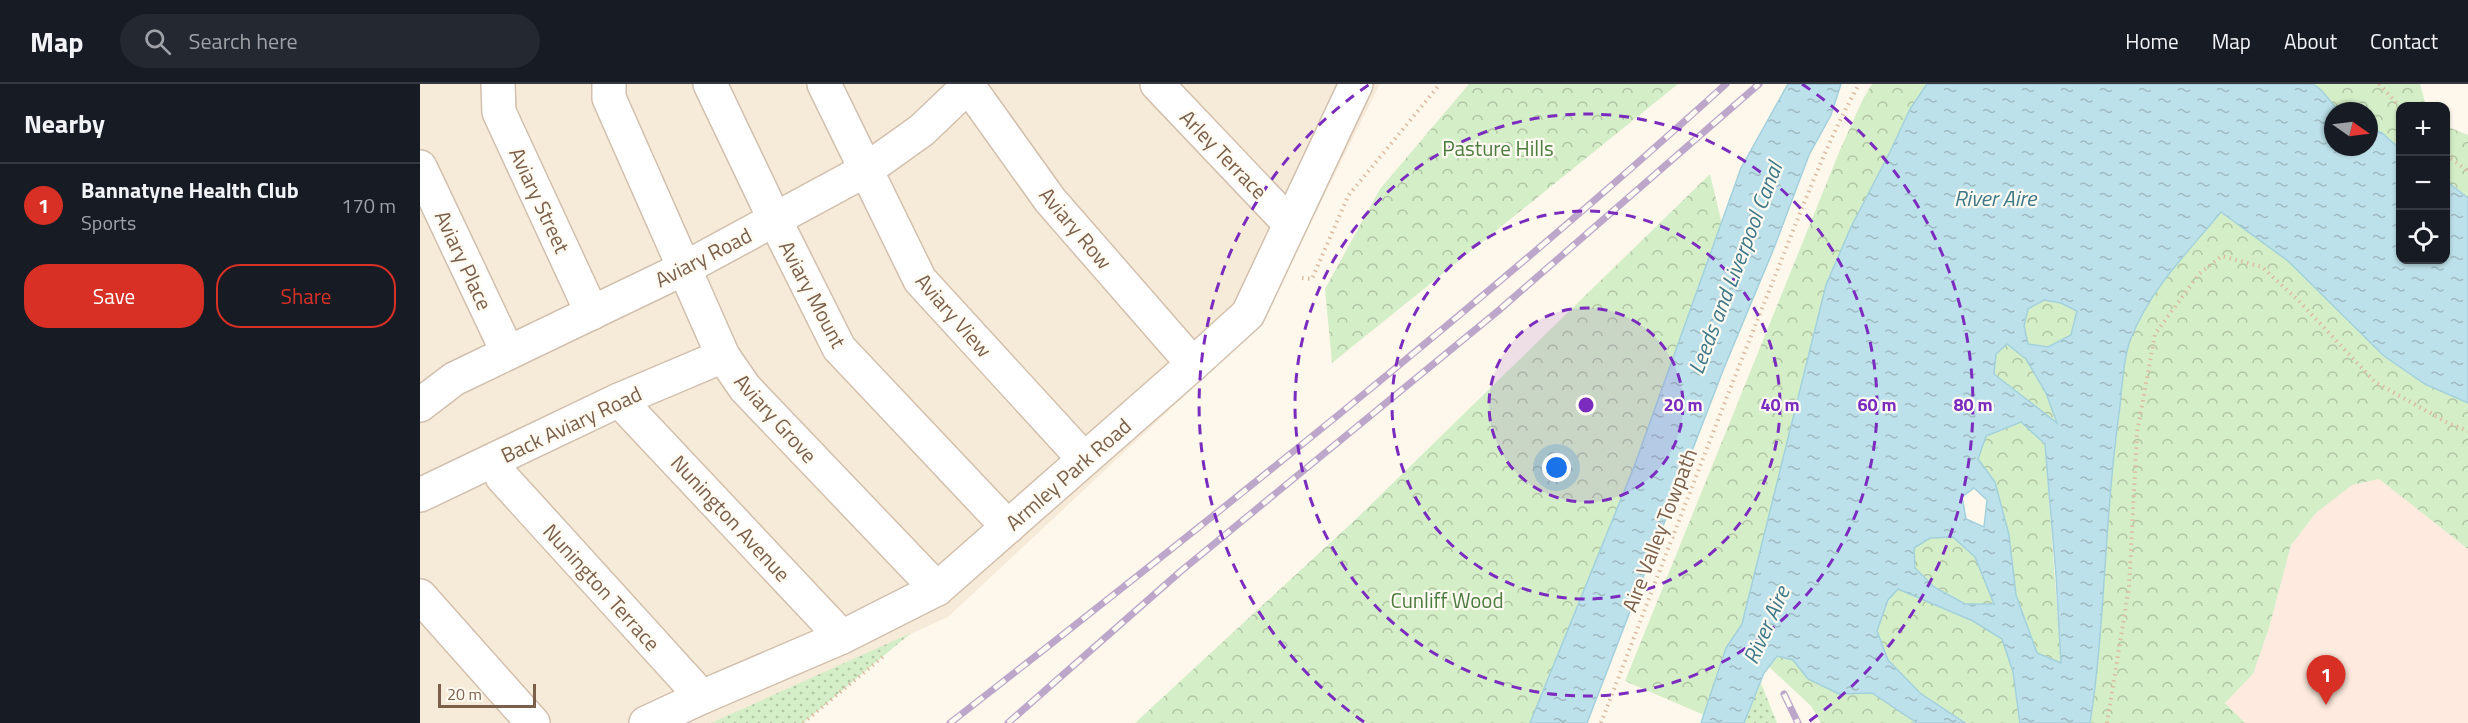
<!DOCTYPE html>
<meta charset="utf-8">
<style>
:root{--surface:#171b24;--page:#242831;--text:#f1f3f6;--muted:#9ea1a6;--line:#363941;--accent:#d93025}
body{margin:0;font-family:"Titillium Web",sans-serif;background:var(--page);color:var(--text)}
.controls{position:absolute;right:18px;top:18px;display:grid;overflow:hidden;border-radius:12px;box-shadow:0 2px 4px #0004}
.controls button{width:54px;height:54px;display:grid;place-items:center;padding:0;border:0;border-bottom:2px solid var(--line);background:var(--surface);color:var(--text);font:30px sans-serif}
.compass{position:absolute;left:1904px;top:18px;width:54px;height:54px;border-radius:50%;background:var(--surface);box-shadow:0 2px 4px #0004;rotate:104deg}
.scale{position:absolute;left:18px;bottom:15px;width:98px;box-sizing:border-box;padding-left:6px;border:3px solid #7c5f4b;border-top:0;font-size:16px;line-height:21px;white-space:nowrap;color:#7c5f4b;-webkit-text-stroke:4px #fffbf2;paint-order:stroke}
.you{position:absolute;left:1137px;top:384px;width:21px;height:21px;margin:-15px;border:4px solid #fff;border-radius:50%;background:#1a73e8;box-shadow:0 0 0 9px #1a73e833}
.badge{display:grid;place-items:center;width:39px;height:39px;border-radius:50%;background:var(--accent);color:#fff;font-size:20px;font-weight:700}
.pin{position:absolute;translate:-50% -50px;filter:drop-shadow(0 2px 3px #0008)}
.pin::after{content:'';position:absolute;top:32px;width:21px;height:18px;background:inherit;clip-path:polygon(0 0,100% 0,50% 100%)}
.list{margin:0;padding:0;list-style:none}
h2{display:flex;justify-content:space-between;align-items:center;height:78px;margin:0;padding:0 24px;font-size:26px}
h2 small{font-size:20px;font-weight:400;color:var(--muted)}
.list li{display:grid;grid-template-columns:39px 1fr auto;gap:18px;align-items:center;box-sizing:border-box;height:84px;padding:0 24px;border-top:2px solid var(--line)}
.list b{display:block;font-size:22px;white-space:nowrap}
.list p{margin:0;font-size:20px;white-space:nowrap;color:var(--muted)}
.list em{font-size:20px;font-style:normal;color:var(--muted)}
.actions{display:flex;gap:12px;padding:18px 24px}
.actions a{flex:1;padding:14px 0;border:2px solid var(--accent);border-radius:24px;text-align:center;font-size:21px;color:var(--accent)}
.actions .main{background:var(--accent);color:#fff}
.icon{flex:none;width:33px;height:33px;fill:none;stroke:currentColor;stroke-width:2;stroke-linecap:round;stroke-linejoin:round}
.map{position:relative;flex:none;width:2048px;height:639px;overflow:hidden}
header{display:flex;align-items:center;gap:36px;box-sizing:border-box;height:84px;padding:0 30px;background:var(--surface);border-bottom:2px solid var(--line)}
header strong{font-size:28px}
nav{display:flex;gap:33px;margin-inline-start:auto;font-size:21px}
.search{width:420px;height:54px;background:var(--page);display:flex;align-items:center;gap:15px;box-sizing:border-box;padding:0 21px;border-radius:33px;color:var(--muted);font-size:22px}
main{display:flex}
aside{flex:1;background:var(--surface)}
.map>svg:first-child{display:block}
</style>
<header>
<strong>Map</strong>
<div class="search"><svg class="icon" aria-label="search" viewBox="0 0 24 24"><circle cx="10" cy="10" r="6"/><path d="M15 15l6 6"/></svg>Search here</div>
<nav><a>Home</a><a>Map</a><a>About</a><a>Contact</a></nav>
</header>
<main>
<aside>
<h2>Nearby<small></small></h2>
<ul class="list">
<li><span class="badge">1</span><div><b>Bannatyne Health Club</b><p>Sports</p></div><em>170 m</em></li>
</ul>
<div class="actions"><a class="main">Save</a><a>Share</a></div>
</aside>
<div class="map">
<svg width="2048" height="639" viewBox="0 0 2048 639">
<defs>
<pattern id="grass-dots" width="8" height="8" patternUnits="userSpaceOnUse" patternTransform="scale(1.5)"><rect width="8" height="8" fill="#d4eec7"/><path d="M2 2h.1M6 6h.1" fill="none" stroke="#b1c4a4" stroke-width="1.8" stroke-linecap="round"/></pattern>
<pattern id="forest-crowns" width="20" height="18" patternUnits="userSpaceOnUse" patternTransform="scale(1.5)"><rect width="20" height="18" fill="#d4eec7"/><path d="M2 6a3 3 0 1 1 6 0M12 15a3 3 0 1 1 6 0" fill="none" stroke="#b1c4a4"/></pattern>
<pattern id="water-ripples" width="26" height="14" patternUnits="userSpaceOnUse" patternTransform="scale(1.5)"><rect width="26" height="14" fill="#bde1ea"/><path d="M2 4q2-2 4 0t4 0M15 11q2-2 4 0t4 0" fill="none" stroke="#9fbac0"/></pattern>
</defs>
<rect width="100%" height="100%" fill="#fef7eb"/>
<path fill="#f6ead8" d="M0 0H960L838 243 528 533 291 639H0Z"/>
<path fill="#feeade" d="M1959 395 2048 465V639H1825L1805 619 1833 590 1849 544 1871 461 1896 429 1932 401Z"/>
<g fill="url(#grass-dots)">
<path d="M491 549 383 639H291Z"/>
<path d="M1341 599 1357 639H1324Z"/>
</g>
<g fill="url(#forest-crowns)">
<path d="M1049 0H1258L912 279 905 205 960 105Z"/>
<path d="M1452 0H1507L1490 25 1471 66 1431 143 1406 201 1322 540 1306 564 1284 631 1205 597 1420 66 1443 15Z"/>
<path d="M1893 0H2000L2006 22H1980V65L1962 49 1949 44V27H1919L1901 6Z"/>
<path d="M2026 42 2048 51V113L2026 97Z"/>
<path d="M1290 90 1302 140 1214 383 1110 639H715L935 436Z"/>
<path d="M1801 128 1868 177 1964 272 2005 300 2048 319V465L1959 395 1932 401 1896 429 1871 461 1849 544 1833 590 1805 619 1825 639H1670C1686 535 1684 429 1700 325 1703 304 1703 273 1711 253 1731 204 1768 169 1801 128Z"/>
<path d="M1624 216 1641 219 1657 226 1651 251 1628 263 1608 260 1604 242 1608 225Z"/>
<path d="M1587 260 1606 275 1626 309 1638 340 1574 290 1576 270Z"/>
<path d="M1601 338 1625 360 1641 579 1617 569 1596 511 1589 451 1575 398 1558 375 1566 352Z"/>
<path d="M1533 453 1555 473 1575 520H1545L1514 503 1495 484 1494 464 1510 454Z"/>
<path d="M1478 505 1553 537 1582 555 1593 588 1600 639H1545L1500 609 1467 576 1457 547 1469 516Z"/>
<path d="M1357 572 1373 576 1388 595 1419 610 1452 609 1497 639H1401L1391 622 1348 582Z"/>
</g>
<g fill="url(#water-ripples)" stroke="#a2d0dc" stroke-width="1.5" fill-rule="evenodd">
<path d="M1368 0H1421L1411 31 1389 71 1354 164 1304 284 1167 639H1110L1214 383 1321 84Z"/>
<path d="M1507 0H1893L1901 6 1919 27H1913V63H1949V44L1962 49 1980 65V176H2026V97L2048 114V319L2005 300 1964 272 1868 177 1801 128C1768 168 1731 204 1711 254 1703 274 1702 307 1699 330 1684 432 1686 537 1670 639H1600L1593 588 1582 555 1553 537 1478 505 1468 516 1457 547 1468 576 1500 609 1545 639H1497L1452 609 1419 610 1388 595 1373 576 1357 572 1344 589 1324 639H1281L1306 564 1322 540 1406 201 1431 143 1471 66 1490 25ZM1624 216 1641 219 1657 227 1651 251 1628 263 1608 260 1604 242 1608 225ZM1587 260 1606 275 1626 309 1637 339 1574 290 1576 270ZM1601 338 1625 360 1636 491 1641 579 1617 569 1596 511 1589 451 1575 398 1558 375 1566 352ZM1554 404 1567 416 1564 443 1546 435 1542 413ZM1533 453 1555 473 1574 520H1545L1514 503 1495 484 1494 464 1510 454Z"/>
</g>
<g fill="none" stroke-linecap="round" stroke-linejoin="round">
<g stroke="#d2c0ae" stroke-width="36">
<g id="minor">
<path d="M78 0 79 28 172 229"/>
<path d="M189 0V14L303 272 325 304 517 505"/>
<path d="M290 0 355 136 419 264 588 443"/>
<path d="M404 0 500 196 664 375"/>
<path d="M547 0 630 116 773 280"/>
<path d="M737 0 870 140"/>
<path d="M0 83 88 269"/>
<path d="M199 316 422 553"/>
<path d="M0 321 34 295 265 184 446 86 502 46 550 0"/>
<path d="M82 393 282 613"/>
<path d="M0 411 199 316 303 272"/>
<path d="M0 512 113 639"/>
<path d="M226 639 282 613 422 553 517 505 773 280 828 230 936 0"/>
</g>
</g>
<g stroke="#dbbca2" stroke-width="4" stroke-dasharray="1.5 4.5" stroke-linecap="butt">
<path d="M1959 0 1980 23"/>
<path d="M2026 71 2048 87"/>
<path d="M882 194 892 195 928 112 1020 0"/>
<path d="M383 639 465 571"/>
<path d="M1181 639C1236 497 1290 354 1347 212 1376 141 1402 67 1439 0"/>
<path d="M1687 639 1709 503 1717 349 1735 250 1779 190 1802 172 1842 183 1879 217 1955 298 2028 339 2048 347"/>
</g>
<use href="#minor" stroke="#fff" stroke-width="33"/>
<g stroke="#bca6ca" stroke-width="7">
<g id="rail">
<path d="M1364 610 1378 639"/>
<path d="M530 639C794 433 1057 225 1306 0"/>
<path d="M588 639 761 487 1078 227 1339 0"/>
</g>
</g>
<use href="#rail" stroke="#fffbf2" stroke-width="4.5" stroke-dasharray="14" stroke-linecap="butt"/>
</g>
<circle cx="1166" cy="321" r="97" fill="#7b2cbf" fill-opacity=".12"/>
<g fill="none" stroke="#7b2cbf" stroke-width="3" stroke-dasharray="10 8">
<circle cx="1166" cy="321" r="97"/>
<circle cx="1166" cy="321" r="194"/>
<circle cx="1166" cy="321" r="291"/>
<path d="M944 638A387 387 0 0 1 950 0M1382 0A387 387 0 0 1 1388 638"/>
</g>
<g text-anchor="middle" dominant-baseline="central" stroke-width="4.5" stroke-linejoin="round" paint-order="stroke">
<g font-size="21" fill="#4d7c3f" stroke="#fffbf2">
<text x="1078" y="64">Pasture Hills</text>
<text x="1027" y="516">Cunliff Wood</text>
</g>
<g font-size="21" fill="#7c5f4b" stroke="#fffbf2">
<text transform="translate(804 70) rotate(46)">Arley Terrace</text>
<text transform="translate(120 116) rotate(65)">Aviary Street</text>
<text transform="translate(656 144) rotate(50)">Aviary Row</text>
<text transform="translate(283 173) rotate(-27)">Aviary Road</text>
<text transform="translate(44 176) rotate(65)">Aviary Place</text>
<text transform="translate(393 210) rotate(62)">Aviary Mount</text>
<text transform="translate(534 231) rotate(49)">Aviary View</text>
<text transform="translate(356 334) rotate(48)">Aviary Grove</text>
<text transform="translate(151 340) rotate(-25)">Back Aviary Road</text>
<text transform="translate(648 390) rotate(-41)">Armley Park Road</text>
<text transform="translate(311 434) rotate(47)">Nunington Avenue</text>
<text transform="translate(1239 446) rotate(-69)">Aire Valley Towpath</text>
<text transform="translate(182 503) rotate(48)">Nunington Terrace</text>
</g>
<g font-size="22" font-style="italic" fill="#3f7889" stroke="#fffbf2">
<text x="1575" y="114">River Aire</text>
<text transform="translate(1315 184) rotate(-69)">Leeds and Liverpool Canal</text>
<text transform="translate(1346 541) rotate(-66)">River Aire</text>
</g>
</g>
<circle cx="1166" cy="321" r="9" fill="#7b2cbf" stroke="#fffbf2" stroke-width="3"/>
<g font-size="18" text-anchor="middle" font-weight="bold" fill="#7b2cbf" stroke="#fffbf2" stroke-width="4.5" stroke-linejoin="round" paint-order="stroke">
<text x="1263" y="327">20 m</text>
<text x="1360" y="327">40 m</text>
<text x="1457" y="327">60 m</text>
<text x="1553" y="327">80 m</text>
</g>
</svg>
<div class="controls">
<button>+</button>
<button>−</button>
<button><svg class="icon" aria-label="locate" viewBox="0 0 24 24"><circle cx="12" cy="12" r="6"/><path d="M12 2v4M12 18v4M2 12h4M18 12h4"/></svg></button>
</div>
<svg class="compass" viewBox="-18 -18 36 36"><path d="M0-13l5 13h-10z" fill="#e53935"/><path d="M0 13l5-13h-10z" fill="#9ea1a6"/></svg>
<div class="scale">20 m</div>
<div class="you"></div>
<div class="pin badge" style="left:1906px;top:621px">1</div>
</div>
</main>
